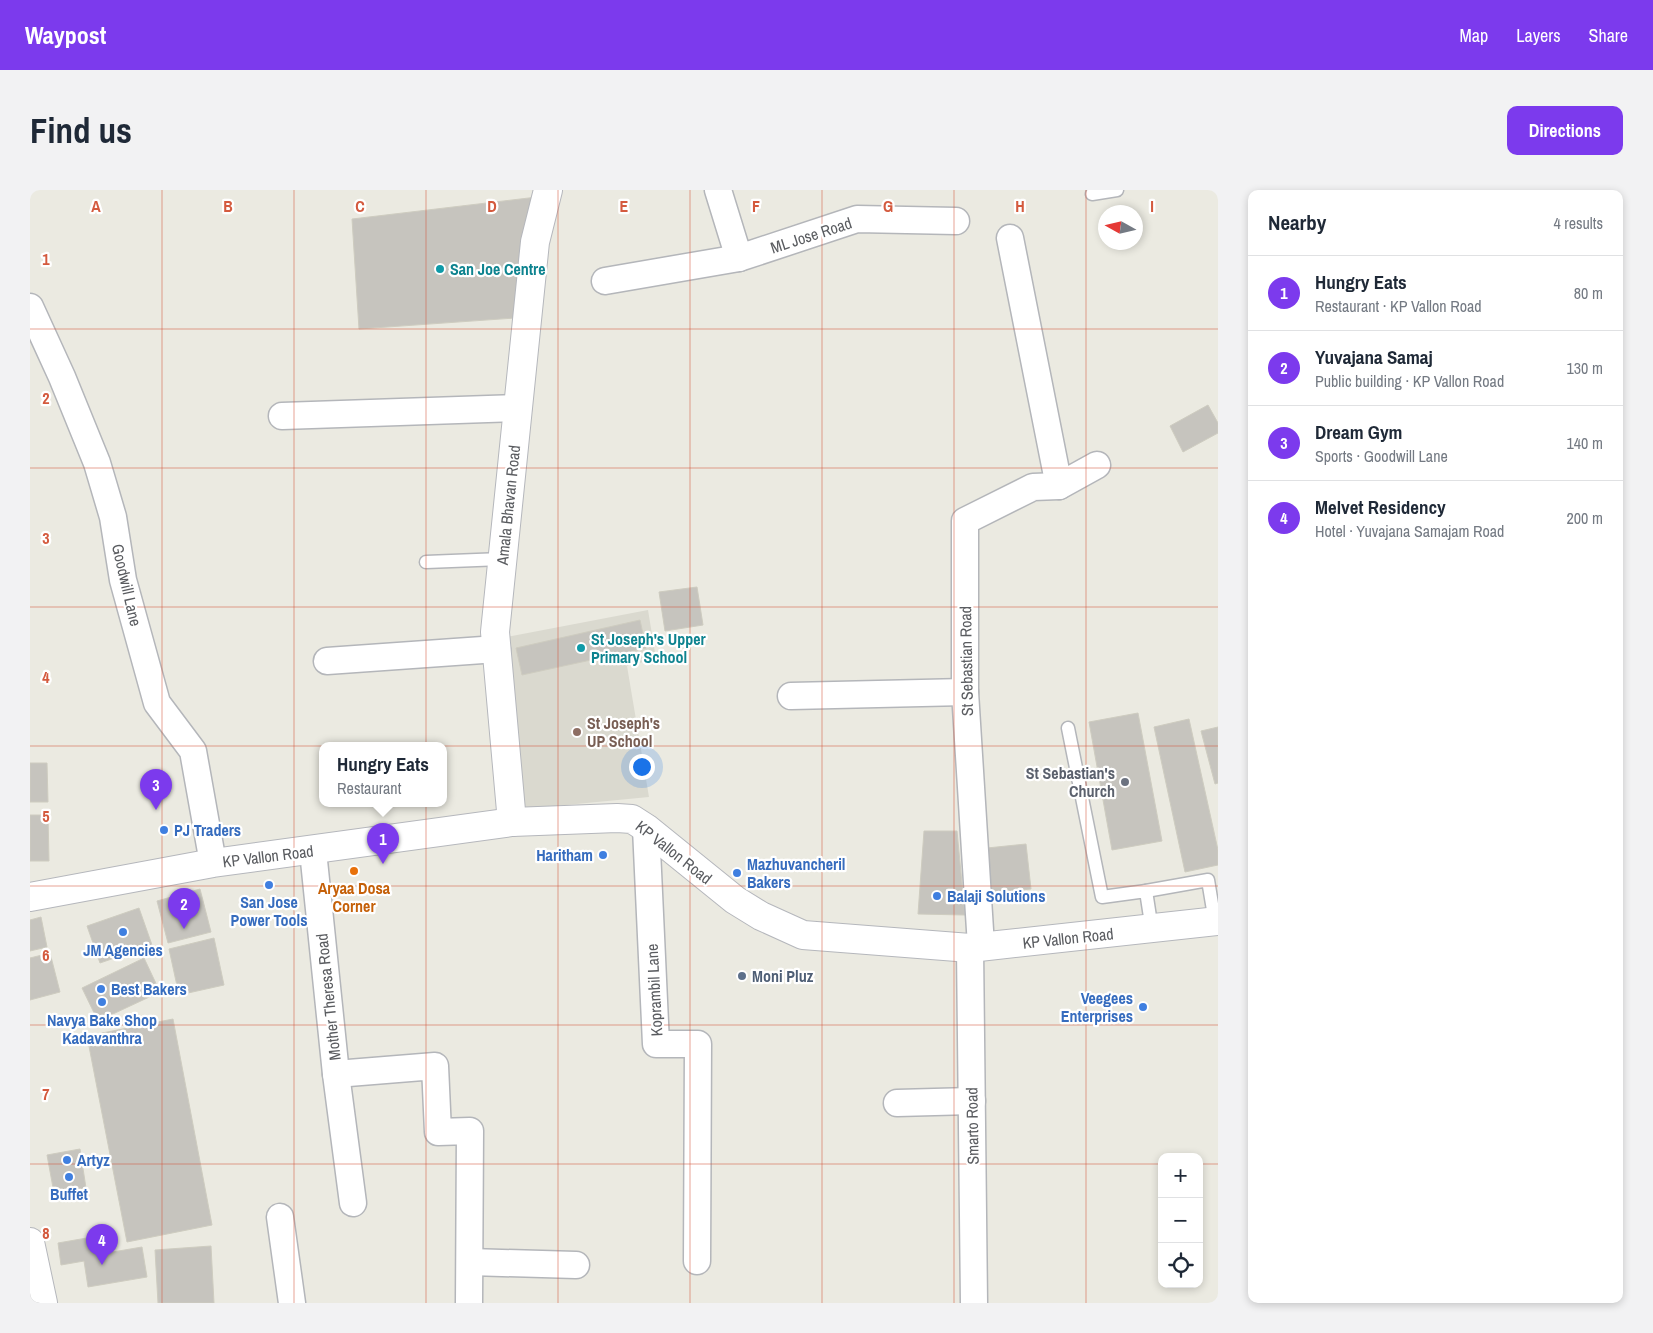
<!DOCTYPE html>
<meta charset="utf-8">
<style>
:root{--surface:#fff;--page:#f2f2f3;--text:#1f2937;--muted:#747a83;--line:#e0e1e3;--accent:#7c3aed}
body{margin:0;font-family:"Archivo Narrow",sans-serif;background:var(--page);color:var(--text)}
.controls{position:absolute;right:15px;bottom:15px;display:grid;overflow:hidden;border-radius:10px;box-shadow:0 2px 8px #0003}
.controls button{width:45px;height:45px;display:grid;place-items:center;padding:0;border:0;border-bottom:1px solid var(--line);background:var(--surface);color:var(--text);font:25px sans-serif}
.compass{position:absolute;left:1068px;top:15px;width:45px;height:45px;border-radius:50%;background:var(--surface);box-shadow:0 2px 8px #0003;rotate:278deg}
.you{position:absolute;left:611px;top:576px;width:18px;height:18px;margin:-12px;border:4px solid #fff;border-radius:50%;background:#1a73e8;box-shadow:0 0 0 8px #1a73e833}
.badge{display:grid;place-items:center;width:32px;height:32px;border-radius:50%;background:var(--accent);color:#fff;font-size:16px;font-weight:700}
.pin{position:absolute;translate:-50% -41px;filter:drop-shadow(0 1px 2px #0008)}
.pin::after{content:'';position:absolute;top:26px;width:18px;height:15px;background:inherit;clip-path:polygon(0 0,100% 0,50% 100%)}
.popup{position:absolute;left:289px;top:552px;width:128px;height:65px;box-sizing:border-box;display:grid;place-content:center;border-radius:10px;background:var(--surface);filter:drop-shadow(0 1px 4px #0005);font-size:16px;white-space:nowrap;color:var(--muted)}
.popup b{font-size:19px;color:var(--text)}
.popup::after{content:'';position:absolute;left:50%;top:100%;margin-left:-10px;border:10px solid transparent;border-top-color:var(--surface)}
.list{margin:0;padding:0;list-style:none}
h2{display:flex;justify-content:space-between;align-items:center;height:65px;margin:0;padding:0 20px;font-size:21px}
h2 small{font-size:16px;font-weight:400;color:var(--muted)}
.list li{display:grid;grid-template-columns:32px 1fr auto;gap:15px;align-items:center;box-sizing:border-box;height:75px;padding:0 20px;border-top:1px solid var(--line)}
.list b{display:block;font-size:19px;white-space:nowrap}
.list p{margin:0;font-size:16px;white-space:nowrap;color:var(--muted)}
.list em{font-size:16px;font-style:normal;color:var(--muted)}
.icon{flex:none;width:28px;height:28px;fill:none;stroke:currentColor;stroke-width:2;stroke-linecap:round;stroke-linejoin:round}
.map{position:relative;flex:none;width:1188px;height:1113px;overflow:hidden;border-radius:10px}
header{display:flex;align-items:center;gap:30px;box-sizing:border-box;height:70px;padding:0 25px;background:var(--accent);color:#fff}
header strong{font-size:24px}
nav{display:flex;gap:28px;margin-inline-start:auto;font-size:18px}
.intro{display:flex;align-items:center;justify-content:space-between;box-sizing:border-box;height:120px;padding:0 30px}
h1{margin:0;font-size:35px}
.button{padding:12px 22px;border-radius:10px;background:var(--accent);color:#fff;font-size:18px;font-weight:700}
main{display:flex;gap:30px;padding:0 30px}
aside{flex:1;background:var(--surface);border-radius:10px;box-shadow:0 2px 8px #0003}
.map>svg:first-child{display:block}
</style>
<header>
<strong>Waypost</strong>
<nav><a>Map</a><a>Layers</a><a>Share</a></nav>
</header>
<div class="intro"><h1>Find us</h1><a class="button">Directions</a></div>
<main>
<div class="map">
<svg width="1188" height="1113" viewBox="0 0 1188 1113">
<rect width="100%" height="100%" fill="#ebeae1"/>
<path fill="#dad9cf" d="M618 420 626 469 597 476 619 607 494 619 477 447Z"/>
<g fill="#c6c4be" stroke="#ceccc0">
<path d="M507 7 485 128 329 139 322 29Z"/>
<path d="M1178 215 1188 233V243L1153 262 1140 236Z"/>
<path d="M667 397 673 435 635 441 629 402Z"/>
<path d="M610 430 616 458 492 485 486 458Z"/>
<path d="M1108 523 1132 651 1082 660 1059 532Z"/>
<path d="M1159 529 1188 660V675L1155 682 1124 537Z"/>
<path d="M1188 537V593L1185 594 1171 541Z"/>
<path d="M0 573H17L18 612H0Z"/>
<path d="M0 625H18L19 671H0Z"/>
<path d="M894 641H927L935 725 888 724Z"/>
<path d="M996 654 1001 699 962 703 957 658Z"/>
<path d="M170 699 181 742 138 753 127 711Z"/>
<path d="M109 718 122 755 70 773 57 736Z"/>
<path d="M11 727 17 757 0 761V730Z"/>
<path d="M184 748 194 795 149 805 139 759Z"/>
<path d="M20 763 30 802 0 810V768Z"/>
<path d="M114 768 130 802 68 831 52 798Z"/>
<path d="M143 829 182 1035 97 1052 57 846Z"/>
<path d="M50 959 56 998 24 1003 17 965Z"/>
<path d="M74 1045 77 1063 112 1057 117 1087 58 1097 54 1071 31 1075 28 1053Z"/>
<path d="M181 1056 184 1113H128L125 1060Z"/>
</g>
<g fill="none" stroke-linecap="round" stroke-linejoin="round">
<g stroke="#b4b6ba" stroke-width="15">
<g id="lane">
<path d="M1062 4 1087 0"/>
<path d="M396 372 472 369"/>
<path d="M1038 538 1072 707 1116 701 1122 740"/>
<path d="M1116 701 1178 690 1185 732"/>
</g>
</g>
<g stroke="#b4b6ba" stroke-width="29">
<g id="street">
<path d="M688 0 709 68 827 29 926 31"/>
<path d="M980 48 1029 296"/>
<path d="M575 91 709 68"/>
<path d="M0 117 32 187 67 273 83 327 93 390 127 513 163 561 183 673"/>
<path d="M252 226 488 218"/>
<path d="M297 471 467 459"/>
<path d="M761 506 935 502"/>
<path d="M616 638 626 854H668L667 1071"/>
<path d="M283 661 306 884 405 876 408 942 440 941 439 1113"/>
<path d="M951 756 935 502V331L1003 297 1029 296 1067 275"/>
<path d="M940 758 944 1113"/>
<path d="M306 884 323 1013"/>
<path d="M867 913 942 911"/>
<path d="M250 1027 262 1113"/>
<path d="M440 1072 546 1075"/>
</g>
</g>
<g stroke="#b5b7bc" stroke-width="30">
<g id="secondary">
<path d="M482 632 465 442 505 52 518 0"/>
<path d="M0 707 183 673 482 632 587 628 602 629 616 638 705 710 731 726 773 745 940 758 1188 731"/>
<path d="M0 1052 13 1113"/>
</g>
</g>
<use href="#lane" stroke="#fff" stroke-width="12"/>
<use href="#street" stroke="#fff" stroke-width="26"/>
<use href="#secondary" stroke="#fff" stroke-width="28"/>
</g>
<path fill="none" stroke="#d45a3e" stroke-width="1" stroke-opacity="0.55" d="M132 0V1113M264 0V1113M396 0V1113M528 0V1113M660 0V1113M792 0V1113M924 0V1113M1056 0V1113M0 139H1188M0 278H1188M0 417H1188M0 556H1188M0 696H1188M0 835H1188M0 974H1132M1169 974H1188"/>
<g fill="#0f9aa8" stroke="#fff" stroke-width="2">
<circle cx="410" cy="79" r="5"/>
<circle cx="551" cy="458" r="5"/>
</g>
<circle fill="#8d6e63" stroke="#fff" stroke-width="2" cx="547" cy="542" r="5"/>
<circle fill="#6b7280" stroke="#fff" stroke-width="2" cx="1095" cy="592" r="5"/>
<g fill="#3f7fe0" stroke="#fff" stroke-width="2">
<circle cx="134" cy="640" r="5"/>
<circle cx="573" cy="665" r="5"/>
<circle cx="707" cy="683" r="5"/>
<circle cx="239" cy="695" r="5"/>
<circle cx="907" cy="706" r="5"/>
<circle cx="93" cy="742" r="5"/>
<circle cx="71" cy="799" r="5"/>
<circle cx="72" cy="812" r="5"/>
<circle cx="1113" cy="817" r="5"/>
<circle cx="37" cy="970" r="5"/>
<circle cx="39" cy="987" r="5"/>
</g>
<circle fill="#e8710a" stroke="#fff" stroke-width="2" cx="324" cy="681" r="5"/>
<circle fill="#5c6f8a" stroke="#fff" stroke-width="2" cx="712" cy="786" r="5"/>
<g text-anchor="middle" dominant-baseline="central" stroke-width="4.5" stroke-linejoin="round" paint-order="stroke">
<g font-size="16" fill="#5a5c60" stroke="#fff">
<text transform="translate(781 45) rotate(-18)">ML Jose Road</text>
<text transform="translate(478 315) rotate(-84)">Amala Bhavan Road</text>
<text transform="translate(97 395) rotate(77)">Goodwill Lane</text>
<text transform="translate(936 471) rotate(-91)">St Sebastian Road</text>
<text transform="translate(644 662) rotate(38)">KP Vallon Road</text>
<text transform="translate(238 666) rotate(-7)">KP Vallon Road</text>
<text transform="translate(1038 748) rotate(-6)">KP Vallon Road</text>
<text transform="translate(624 800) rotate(-93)">Koprambil Lane</text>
<text transform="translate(298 807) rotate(-96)">Mother Theresa Road</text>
<text transform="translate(942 936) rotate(-91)">Smarto Road</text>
</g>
<g font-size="16" font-weight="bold" fill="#0d838f" stroke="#fff" text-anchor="start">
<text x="420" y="79">San Joe Centre</text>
<text x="561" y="449">St Joseph's Upper<tspan x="561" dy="18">Primary School</tspan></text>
</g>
<g font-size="16" font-weight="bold" fill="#785e54" stroke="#fff" text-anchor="start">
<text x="557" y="533">St Joseph's<tspan x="557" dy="18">UP School</tspan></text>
</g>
<g font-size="16" font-weight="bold" fill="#5b616d" stroke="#fff" text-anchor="end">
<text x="1085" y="583">St Sebastian's<tspan x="1085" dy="18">Church</tspan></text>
</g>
<g font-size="16" font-weight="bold" fill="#366cbe" stroke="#fff" text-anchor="start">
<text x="144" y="640">PJ Traders</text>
<text x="563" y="665" text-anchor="end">Haritham</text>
<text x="717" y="674">Mazhuvancheril<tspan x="717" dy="18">Bakers</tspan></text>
<text x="917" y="706">Balaji Solutions</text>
<text x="239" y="712" text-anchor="middle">San Jose<tspan x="239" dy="18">Power Tools</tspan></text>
<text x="93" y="760" text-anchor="middle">JM Agencies</text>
<text x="81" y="799">Best Bakers</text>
<text x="1103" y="808" text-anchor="end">Veegees<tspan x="1103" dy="18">Enterprises</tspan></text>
<text x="72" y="830" text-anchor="middle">Navya Bake Shop<tspan x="72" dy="18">Kadavanthra</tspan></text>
<text x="47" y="970">Artyz</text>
<text x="39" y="1004" text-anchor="middle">Buffet</text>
</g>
<g font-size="16" font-weight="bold" fill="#c56008" stroke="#fff">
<text x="324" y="698">Aryaa Dosa<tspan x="324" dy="18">Corner</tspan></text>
</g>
<g font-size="16" font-weight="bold" fill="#4e5e75" stroke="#fff" text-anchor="start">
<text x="722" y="786">Moni Pluz</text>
</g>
</g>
<g font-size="16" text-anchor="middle" font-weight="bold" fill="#d45a3e" stroke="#fff" stroke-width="4.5" stroke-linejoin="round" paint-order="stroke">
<text x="66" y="22">A</text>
<text x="198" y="22">B</text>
<text x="330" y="22">C</text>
<text x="462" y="22">D</text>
<text x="594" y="22">E</text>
<text x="726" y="22">F</text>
<text x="858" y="22">G</text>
<text x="990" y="22">H</text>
<text x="1122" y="22">I</text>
<text x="16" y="75">1</text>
<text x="16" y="214">2</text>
<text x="16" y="354">3</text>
<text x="16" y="493">4</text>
<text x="16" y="632">5</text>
<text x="16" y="771">6</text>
<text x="16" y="910">7</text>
<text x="16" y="1049">8</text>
</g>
</svg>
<div class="controls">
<button>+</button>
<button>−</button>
<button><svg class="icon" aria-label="locate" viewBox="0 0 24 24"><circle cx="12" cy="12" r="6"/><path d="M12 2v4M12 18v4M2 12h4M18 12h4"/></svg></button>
</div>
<svg class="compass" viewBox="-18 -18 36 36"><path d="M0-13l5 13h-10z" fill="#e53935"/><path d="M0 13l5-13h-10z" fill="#747a83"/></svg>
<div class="you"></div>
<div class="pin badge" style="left:353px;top:674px">1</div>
<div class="popup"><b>Hungry Eats</b>Restaurant</div>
<div class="pin badge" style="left:154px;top:739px">2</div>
<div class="pin badge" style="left:126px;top:620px">3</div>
<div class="pin badge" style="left:72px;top:1075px">4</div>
</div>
<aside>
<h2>Nearby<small>4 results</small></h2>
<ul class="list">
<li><span class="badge">1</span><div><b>Hungry Eats</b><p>Restaurant · KP Vallon Road</p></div><em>80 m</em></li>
<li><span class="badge">2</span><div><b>Yuvajana Samaj</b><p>Public building · KP Vallon Road</p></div><em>130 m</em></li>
<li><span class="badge">3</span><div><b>Dream Gym</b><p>Sports · Goodwill Lane</p></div><em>140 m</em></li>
<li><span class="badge">4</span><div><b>Melvet Residency</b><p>Hotel · Yuvajana Samajam Road</p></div><em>200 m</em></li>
</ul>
</aside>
</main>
